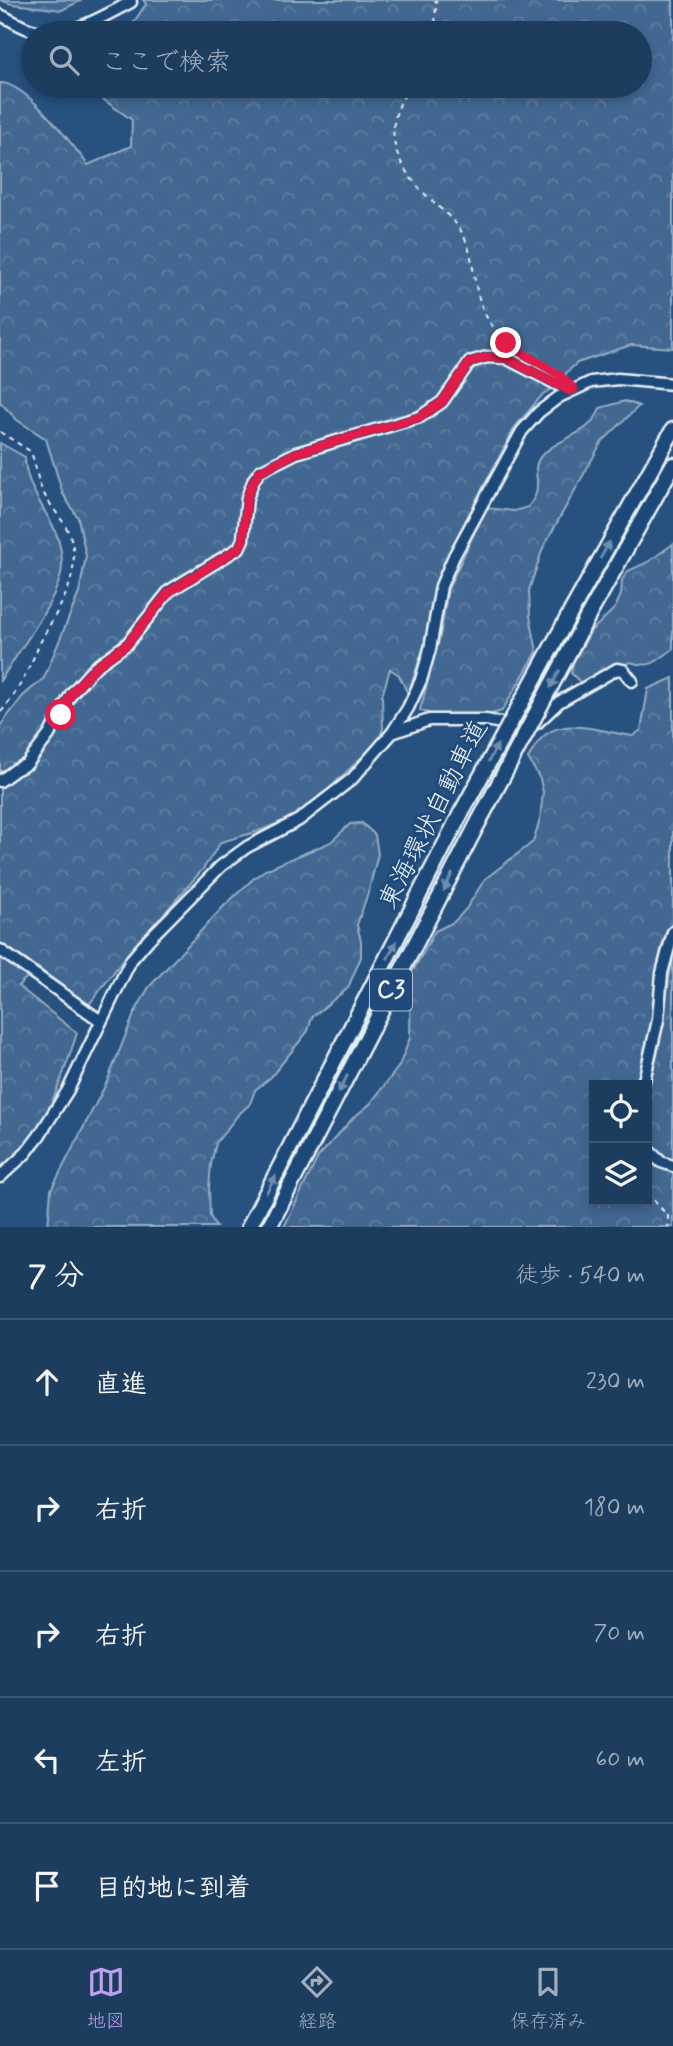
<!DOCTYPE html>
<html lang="ja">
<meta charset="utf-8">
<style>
:root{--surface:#1d3d5f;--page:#254465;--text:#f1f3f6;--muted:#a0aebd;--line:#3b5674;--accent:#bca0f2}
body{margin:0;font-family:Mynerve,"Klee One",sans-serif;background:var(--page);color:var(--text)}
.controls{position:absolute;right:21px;bottom:21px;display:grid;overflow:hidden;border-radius:0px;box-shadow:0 4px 10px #0003}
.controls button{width:63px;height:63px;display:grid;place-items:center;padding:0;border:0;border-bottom:2px solid var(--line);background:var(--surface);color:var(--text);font:35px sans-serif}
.stop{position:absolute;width:21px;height:21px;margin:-16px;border:5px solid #e11d48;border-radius:50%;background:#fff}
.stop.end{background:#e11d48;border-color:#fff;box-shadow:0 2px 7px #0008}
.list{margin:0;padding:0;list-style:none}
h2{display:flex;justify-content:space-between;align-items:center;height:91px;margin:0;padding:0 28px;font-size:30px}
h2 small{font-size:23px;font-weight:400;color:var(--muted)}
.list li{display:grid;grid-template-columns:46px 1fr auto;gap:21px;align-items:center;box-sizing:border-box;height:126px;padding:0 28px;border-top:2px solid var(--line)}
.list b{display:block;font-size:26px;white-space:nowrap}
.list em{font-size:23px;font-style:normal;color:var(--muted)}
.icon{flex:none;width:38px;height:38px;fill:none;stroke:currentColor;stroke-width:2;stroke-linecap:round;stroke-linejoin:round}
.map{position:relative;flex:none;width:673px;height:1227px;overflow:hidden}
.search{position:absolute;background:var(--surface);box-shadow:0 4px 10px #0003;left:21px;right:21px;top:21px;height:77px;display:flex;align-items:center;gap:18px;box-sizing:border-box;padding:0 24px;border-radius:38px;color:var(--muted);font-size:26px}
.sheet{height:721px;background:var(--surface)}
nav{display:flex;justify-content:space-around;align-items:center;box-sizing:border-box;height:98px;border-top:2px solid var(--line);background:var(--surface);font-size:19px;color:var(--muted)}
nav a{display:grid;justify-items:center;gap:4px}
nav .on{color:var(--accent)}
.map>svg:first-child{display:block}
</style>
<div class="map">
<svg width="673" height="1227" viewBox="0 0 673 1227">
<defs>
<pattern id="forest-crowns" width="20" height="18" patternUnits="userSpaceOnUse" patternTransform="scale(1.75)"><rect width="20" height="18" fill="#436891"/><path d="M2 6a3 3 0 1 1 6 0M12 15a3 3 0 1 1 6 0" fill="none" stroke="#5e7ea1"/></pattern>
</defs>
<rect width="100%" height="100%" fill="#27517f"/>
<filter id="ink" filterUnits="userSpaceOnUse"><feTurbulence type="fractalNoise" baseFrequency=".0143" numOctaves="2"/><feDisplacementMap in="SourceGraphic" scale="14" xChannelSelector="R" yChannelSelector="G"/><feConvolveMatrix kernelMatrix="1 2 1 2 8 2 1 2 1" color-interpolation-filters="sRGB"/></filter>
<g filter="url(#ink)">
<g fill="url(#forest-crowns)" stroke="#96acc4" stroke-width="2">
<path d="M0 0H82L62 10 12 4Z"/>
<path d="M143 0H673V348L631 345 577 363 567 372 561 383 543 394 515 427 448 554 435 586 424 646 408 694 399 675 390 669 382 696 383 728 379 740 322 796 296 816 259 831 221 842 203 869 120 964 88 1006 37 967 18 986 77 1033C61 1083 44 1136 0 1169V726L23 696 44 678 79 593 86 556 78 518 63 494 46 439 17 420 0 402V83C25 82 73 145 88 165L131 146 132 120 87 88 93 86H640V33H131L130 28 146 4Z"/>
<path d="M625 401 639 406 601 443 543 548 529 590 530 616 537 652 502 711C483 718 438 719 420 710L440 636 448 589 486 508 514 511 528 507C531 503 535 498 536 493 540 479 531 468 541 456 559 436 591 436 600 408Z"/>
<path d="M0 443 25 457C25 483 41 503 53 526 60 541 65 562 60 578 52 607 17 654 0 681Z"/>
<path d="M673 544V649C657 661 652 669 630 662L582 684 571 673 573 663 591 631 615 608 621 595 622 580 628 571 648 562Z"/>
<path d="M673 678V921C652 956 657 994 651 1032 648 1050 642 1068 637 1085H594V1201H647V1158L658 1167 673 1171V1227H284L318 1157 353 1118 370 1104 399 1066 410 1038 411 974 435 931 454 922 466 909 485 879 533 842 540 819 543 792 540 779 528 758C533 751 538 740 545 735 567 717 608 733 633 736L641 730 648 689Z"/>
<path d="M362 823 375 835 378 854 369 890 357 925 361 941V957L348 988 312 1017 308 1031 271 1077 255 1090 250 1104 238 1115 216 1143 211 1164 209 1188 210 1216 216 1227H48L51 1190 106 1084 135 1012 149 987 224 906 253 879 265 870 331 842 350 824Z"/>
<path d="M673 953V1161L659 1154 647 1142V1088L658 1051Z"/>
</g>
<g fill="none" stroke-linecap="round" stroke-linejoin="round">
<g stroke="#e8f1f8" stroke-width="15">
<g id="minor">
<path d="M0 15C12 20 23 29 36 31 72 37 100 18 131 2"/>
<path d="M392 733 429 720H486L526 728 537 723 559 702 617 669 623 670 632 681"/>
<path d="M0 781 15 770 27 764 49 735 71 694 95 667 127 644 169 591 239 548 243 539 247 498 254 479 260 471 296 453 420 417 442 402 470 362 487 357 506 358 570 391"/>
<path d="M0 950 101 1021"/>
<path d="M643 1085 658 1020 662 973 673 932"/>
<path d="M647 1149 661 1162 673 1166"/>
<path d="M0 1177 26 1153 39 1136 68 1090 131 960 149 939 221 866 247 847 299 820 352 779 392 733 408 708 421 680 430 649 441 586 454 556 522 431 539 412 559 397 591 382 618 379 673 384"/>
</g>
</g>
<g stroke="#e8f1f8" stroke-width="19">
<g id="highway">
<path d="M572 610 673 430"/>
<path d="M587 618 673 465"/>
<path d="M249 1227 461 813"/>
<path d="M269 1227 479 821"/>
</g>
</g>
<g stroke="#e8f1f8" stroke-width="2" stroke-dasharray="5 5" stroke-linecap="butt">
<path d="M435 33 436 0"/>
<path d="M411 86C379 128 394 165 430 199 443 212 457 220 465 239 472 254 473 271 476 286 484 328 507 346 543 365"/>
<path d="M0 432 30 451C37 464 36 479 43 492 53 512 70 524 73 548 78 585 55 613 40 643 29 668 19 692 0 713"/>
<path d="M647 1193 668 1216V1227"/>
</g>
<use href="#minor" stroke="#1f4a7a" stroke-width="10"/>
<use href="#highway" stroke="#1f4a7a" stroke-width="14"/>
<g stroke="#e8f1f8" stroke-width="19" stroke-linecap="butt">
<g id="highway-bridge">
<path d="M461 813 572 610"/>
<path d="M479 821 587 618"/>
</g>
</g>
<use href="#highway-bridge" stroke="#1f4a7a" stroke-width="14"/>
</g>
<defs><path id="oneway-solid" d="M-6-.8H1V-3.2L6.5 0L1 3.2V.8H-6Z" transform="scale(1.75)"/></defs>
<g fill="#6f8dac">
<use href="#oneway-solid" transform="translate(605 550) rotate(-61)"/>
<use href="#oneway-solid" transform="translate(555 679) rotate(118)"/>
<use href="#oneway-solid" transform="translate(493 753) rotate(-62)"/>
<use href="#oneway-solid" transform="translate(448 882) rotate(117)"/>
<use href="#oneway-solid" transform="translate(392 950) rotate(-63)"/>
<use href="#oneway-solid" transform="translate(343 1084) rotate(117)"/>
<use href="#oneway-solid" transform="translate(271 1184) rotate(-62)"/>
</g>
</g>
<g fill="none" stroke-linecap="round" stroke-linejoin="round" filter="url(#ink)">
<path stroke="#e11d48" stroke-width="9" d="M61 715 71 694 95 667 127 644 169 592 239 548 243 540 247 498 251 486 260 471 296 453 420 417 442 402 470 362 487 357 506 358 570 391 574 389 559 375 506 343"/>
</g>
<g text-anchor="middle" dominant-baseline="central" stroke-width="6" stroke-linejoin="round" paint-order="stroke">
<rect fill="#1f4a7a" stroke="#acbfd2" stroke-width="2" x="370" y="969.5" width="42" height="41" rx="5"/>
<g font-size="24" font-weight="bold" fill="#e8f1f8">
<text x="391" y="990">C3</text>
</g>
<g font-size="26" fill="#e8f1f8" stroke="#1f4a7a">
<text transform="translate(434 815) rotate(-63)">東海環状自動車道</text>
</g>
</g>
</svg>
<div class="controls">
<button><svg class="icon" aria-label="locate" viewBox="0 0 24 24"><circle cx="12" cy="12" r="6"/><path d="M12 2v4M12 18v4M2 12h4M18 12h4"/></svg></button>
<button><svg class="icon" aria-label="layers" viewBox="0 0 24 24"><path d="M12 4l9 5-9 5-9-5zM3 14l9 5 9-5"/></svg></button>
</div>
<div class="stop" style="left:61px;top:715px"></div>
<div class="stop end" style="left:506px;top:343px"></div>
<div class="search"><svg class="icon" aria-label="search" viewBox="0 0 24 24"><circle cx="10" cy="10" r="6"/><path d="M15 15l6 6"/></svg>ここで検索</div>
</div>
<section class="sheet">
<h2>7 分<small>徒歩 · 540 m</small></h2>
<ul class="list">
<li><svg class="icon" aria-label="ahead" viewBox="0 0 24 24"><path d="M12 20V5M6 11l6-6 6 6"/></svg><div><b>直進</b></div><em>230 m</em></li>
<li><svg class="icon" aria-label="right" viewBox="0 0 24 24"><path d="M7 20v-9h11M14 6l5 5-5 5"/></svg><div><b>右折</b></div><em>180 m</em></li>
<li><svg class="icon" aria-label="right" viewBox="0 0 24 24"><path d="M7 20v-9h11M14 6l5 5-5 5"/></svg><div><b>右折</b></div><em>70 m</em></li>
<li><svg class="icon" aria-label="left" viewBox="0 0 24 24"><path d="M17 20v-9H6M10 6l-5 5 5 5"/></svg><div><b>左折</b></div><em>60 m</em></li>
<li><svg class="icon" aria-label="arrive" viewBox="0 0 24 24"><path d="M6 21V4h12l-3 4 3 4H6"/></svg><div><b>目的地に到着</b></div></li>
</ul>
</section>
<nav>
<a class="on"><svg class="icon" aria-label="map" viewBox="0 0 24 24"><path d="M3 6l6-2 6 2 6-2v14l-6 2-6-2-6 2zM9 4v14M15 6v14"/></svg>地図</a>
<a><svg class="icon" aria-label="directions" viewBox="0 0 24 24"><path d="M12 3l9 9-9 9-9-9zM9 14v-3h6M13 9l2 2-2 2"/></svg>経路</a>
<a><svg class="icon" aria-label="saved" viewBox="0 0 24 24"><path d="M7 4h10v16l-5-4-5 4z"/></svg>保存済み</a>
</nav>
